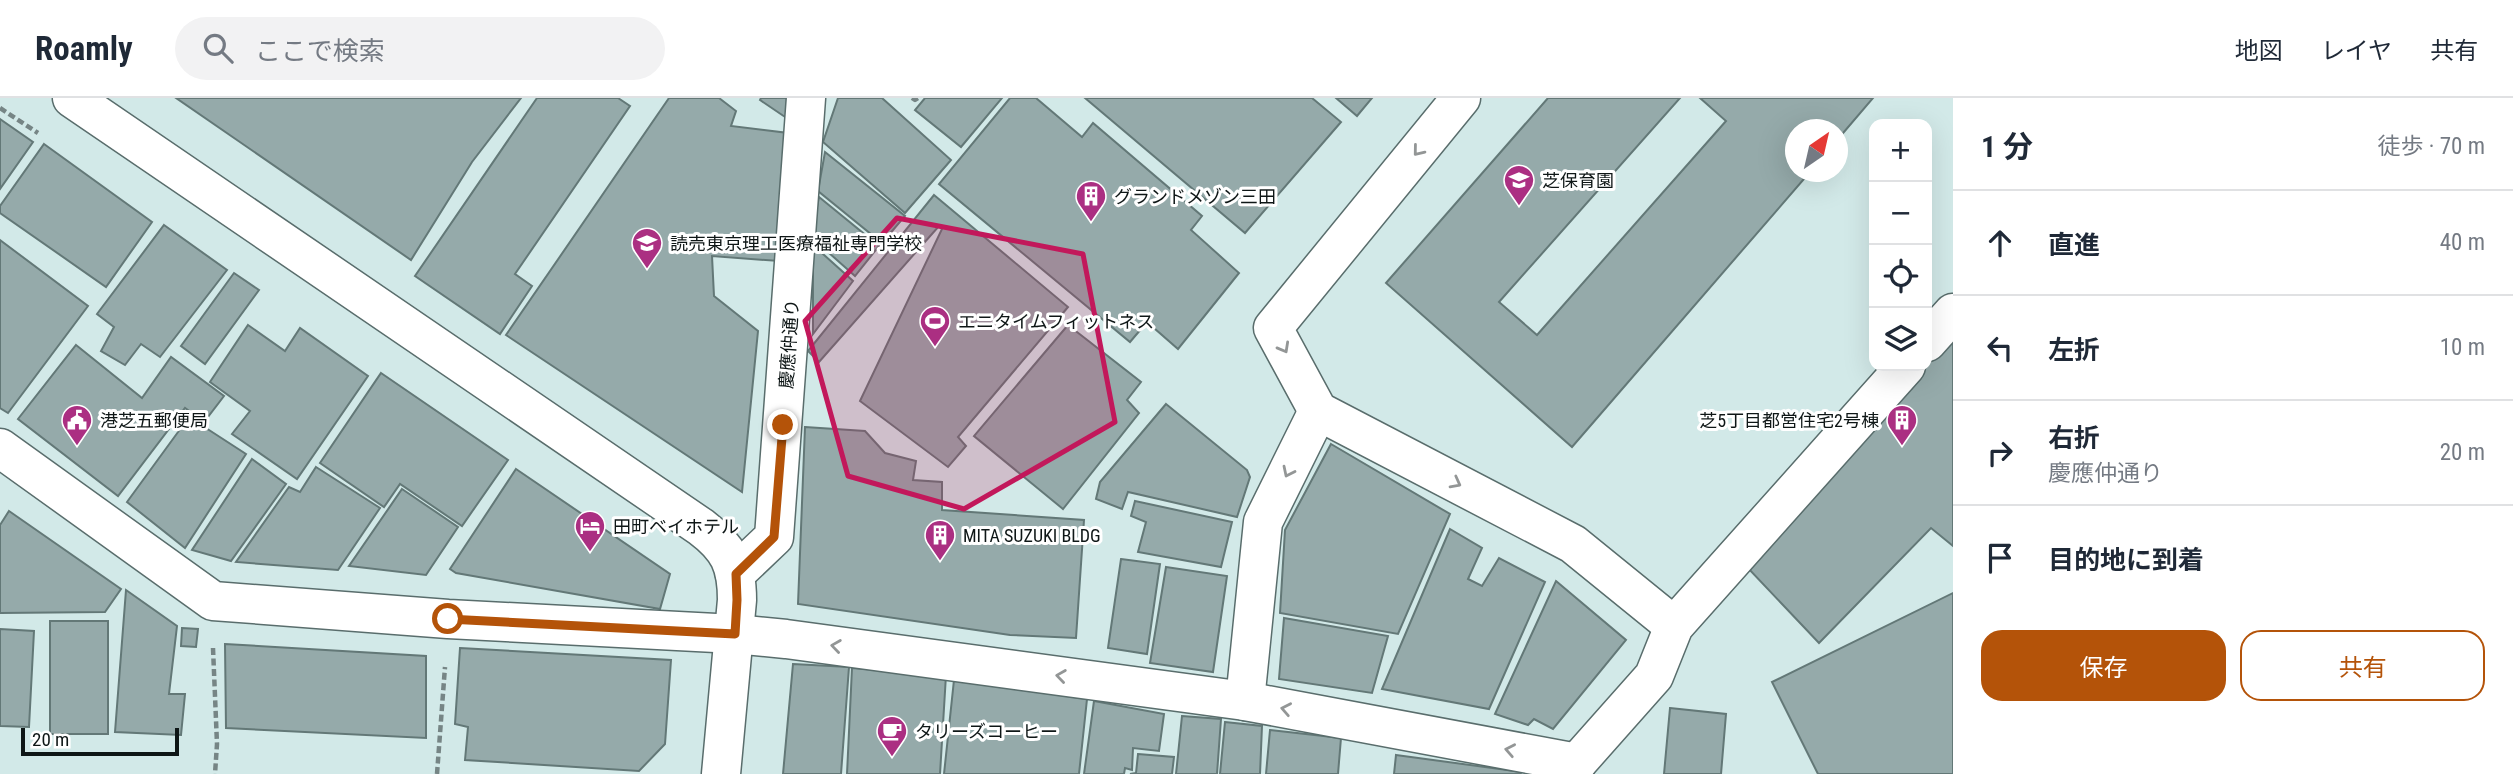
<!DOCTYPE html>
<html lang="ja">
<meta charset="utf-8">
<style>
:root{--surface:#fff;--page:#f2f2f3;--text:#1f2937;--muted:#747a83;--line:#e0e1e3;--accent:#b45309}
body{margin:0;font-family:"Roboto Condensed","Noto Sans JP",sans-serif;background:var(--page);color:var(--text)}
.controls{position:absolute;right:21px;top:21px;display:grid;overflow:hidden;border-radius:14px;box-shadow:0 7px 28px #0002}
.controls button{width:63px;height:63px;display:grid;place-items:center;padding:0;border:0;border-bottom:2px solid var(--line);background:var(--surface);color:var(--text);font:35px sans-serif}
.compass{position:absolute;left:1785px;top:21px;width:63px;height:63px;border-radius:50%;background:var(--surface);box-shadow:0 7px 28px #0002;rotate:34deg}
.scale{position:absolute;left:21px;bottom:18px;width:158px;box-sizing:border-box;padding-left:7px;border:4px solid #0e1616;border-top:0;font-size:19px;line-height:24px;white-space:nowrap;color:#0e1616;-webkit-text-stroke:5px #fff;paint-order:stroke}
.stop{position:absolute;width:21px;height:21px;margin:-16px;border:5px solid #b45309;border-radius:50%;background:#fff}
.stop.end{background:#b45309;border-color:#fff;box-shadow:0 2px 7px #0008}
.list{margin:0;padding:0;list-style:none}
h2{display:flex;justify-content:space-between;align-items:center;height:91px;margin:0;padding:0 28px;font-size:30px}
h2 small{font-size:23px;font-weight:400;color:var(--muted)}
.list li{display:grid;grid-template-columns:46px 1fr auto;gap:21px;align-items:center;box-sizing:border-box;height:105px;padding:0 28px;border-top:2px solid var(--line)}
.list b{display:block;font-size:26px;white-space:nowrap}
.list p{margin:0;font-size:23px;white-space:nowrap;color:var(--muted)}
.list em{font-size:23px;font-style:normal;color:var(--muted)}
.actions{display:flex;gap:14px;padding:21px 28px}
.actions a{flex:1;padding:16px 0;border:2px solid var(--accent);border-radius:21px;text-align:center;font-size:24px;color:var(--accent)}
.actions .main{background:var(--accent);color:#fff}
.icon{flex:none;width:38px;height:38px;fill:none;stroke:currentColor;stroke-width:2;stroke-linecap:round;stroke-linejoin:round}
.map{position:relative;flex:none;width:1953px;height:676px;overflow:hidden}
header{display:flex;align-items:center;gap:42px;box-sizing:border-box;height:98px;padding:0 35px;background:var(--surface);border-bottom:2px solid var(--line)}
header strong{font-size:33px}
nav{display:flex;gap:38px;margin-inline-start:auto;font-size:24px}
.search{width:490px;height:63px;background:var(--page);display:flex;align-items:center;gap:18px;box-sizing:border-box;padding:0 24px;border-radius:38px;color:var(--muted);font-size:26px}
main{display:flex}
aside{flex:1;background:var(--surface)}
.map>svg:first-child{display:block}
</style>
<header>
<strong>Roamly</strong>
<div class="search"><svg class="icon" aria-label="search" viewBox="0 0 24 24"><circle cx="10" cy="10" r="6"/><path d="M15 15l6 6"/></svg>ここで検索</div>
<nav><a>地図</a><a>レイヤ</a><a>共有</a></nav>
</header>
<main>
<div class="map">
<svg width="1953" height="676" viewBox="0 0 1953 676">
<rect width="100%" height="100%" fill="#d2e9e8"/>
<g fill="#95aaaa" stroke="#637877" stroke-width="2">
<path d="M176 0H521L472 64 411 162Z"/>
<path d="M537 0H618L630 8 515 176 532 188 500 236 415 178Z"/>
<path d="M669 0H719L736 13 731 28 788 35 779 163 712 158 714 198 758 233 742 394 506 237Z"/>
<path d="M761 0H798L791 23 760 2Z"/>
<path d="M838 0H882L951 62 905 115 823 44Z"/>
<path d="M925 0H1002L961 49 915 12Z"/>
<path d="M1010 0H1036L1082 39 1093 25 1202 118 1191 132 1239 175 1178 251 1147 224 1130 244 939 86Z"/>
<path d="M1085 0H1312L1341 24 1245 135Z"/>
<path d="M1336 0H1372L1357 18Z"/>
<path d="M1548 0H1680L1499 204 1537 237 1726 23 1700 0H1873L1838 41V32H1796V74H1810L1572 349 1386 185Z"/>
<path d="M0 21 33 44 0 91Z"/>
<path d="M44 46 152 124 106 189 0 115V108Z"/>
<path d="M825 54 905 118 882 145 818 93Z"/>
<path d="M934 97 1068 209 958 339 966 348 948 369 860 303 942 131 939 128 819 264 808 253Z"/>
<path d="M819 99 879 148 855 178 811 139Z"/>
<path d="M164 127 227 172 160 259 141 246 125 267 101 253 114 229 97 216Z"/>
<path d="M0 142 88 208 8 315 0 310Z"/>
<path d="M813 147 853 183 813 236Z"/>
<path d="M234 175 259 192 205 266 181 248Z"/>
<path d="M248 227 285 253 300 230 368 278 297 381 232 336 250 313 210 284Z"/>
<path d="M1068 227 1141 284 1127 302 1139 315 1063 411 974 338Z"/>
<path d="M1953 233V448L1931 430 1819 545 1746 468 1922 268H1927V263Z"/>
<path d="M76 247 142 300 171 259 224 298 204 324 185 310 118 398 18 321Z"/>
<path d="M381 275 508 362 462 428 400 386 384 409 320 365Z"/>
<path d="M1166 306 1247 372 1250 379 1237 419 1128 394 1122 411 1096 401 1100 384Z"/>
<path d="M189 319 246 356 185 450 127 404Z"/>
<path d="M805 329 865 333 885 355 916 363 913 382 942 384V412L1084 422 1076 540 1010 537 798 506Z"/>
<path d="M1331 346 1450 416 1398 536 1280 515 1285 432Z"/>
<path d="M252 361 286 386 231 463 192 452Z"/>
<path d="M316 369 380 410 338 472 236 464 289 389 300 394Z"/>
<path d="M516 371 670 476 660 511 456 475 450 471Z"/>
<path d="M402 391 458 429 426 477 349 468Z"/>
<path d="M1135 403 1232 424 1221 469 1138 454 1146 424 1131 418Z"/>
<path d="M9 413 121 491 105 514 0 515V427Z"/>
<path d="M1450 431 1482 450 1468 481 1482 488 1499 460 1545 484 1489 611 1382 591Z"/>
<path d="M1121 461 1160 466 1147 556 1108 550Z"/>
<path d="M1166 469 1227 478 1213 574 1150 565Z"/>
<path d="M1556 483 1626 542 1553 631 1534 621 1528 627 1495 616Z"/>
<path d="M126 492 177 528 169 596H185L181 637 115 634Z"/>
<path d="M1953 495V676H1818L1772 584Z"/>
<path d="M1284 520 1388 538 1372 595 1279 581Z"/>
<rect x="50" y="523" width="58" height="113"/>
<path d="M182 530 198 531 196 549 181 548Z"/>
<path d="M0 531 34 533 29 629 0 628Z"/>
<path d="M225 546 426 558V640L226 630Z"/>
<path d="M460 550 671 562 665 646 639 673 465 662 468 629 455 626Z"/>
<path d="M793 566 849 569 841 676H783Z"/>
<path d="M852 570 946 577 940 676H847Z"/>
<path d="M954 582 1087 601 1079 676H944Z"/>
<path d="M1094 603 1164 616 1159 653 1133 650 1132 672 1125 670 1124 676H1084Z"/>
<path d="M1670 610 1726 616 1721 676H1664Z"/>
<path d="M1182 618 1221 621 1217 676H1176Z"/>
<path d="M1225 624 1262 628 1260 676H1220Z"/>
<path d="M1270 632 1341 640 1338 676H1266Z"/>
<path d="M1138 656 1174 659 1172 676H1130L1136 675Z"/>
<path d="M1396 657 1522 674 1520 676H1394Z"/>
</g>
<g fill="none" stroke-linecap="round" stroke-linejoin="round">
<g stroke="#596d6c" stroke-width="41">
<g id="street">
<path d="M1461 0 1273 230 1318 313 1573 446 1674 528"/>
<path d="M1927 244 1953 215"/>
<path d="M0 350 213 503 448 521 735 536 786 541 1245 603 1577 665"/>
<path d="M735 476 774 439 806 0"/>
<path d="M1245 603 1263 424 1318 313"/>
<path d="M1567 676 1654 578 1674 528 1906 268"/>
</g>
</g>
<g stroke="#596d6c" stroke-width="41">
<path id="secondary" d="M72 0 701 429C729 450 737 467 737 502L721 676"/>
</g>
<g stroke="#768585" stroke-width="4.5" stroke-dasharray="7 3.5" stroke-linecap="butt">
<path d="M912 0 915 2 918 0"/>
<path d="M0 10 38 35"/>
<path d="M213 550 217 646 215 676"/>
<path d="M437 676 445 569"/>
</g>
<use href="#street" stroke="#fff" stroke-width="38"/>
<use href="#secondary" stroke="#fff" stroke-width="38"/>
</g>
<defs><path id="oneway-chevron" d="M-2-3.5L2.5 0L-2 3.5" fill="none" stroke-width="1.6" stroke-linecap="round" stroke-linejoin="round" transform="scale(1.75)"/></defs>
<g stroke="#939696">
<use href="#oneway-chevron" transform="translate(1418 53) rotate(129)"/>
<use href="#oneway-chevron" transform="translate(1284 250) rotate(61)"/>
<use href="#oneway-chevron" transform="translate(1288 374) rotate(116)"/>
<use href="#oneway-chevron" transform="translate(1456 385) rotate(28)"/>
<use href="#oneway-chevron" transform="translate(836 548) rotate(-172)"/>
<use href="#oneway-chevron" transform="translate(1061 578) rotate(-172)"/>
<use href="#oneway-chevron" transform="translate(1286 611) rotate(-169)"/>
<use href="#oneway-chevron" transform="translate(1510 652) rotate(-169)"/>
</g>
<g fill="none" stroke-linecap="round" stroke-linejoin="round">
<path stroke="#b45309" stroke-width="9" d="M448 521 735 536 737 502 736 476 774 439 783 327"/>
</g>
<path fill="#c2185b" fill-opacity="0.2" stroke="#c2185b" stroke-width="5" stroke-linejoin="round" d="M897 120 1083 156 1115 324 964 411 848 378 805 223Z"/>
<defs>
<g id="school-pin" transform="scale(1.575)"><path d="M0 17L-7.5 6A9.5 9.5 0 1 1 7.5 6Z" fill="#ab2f82" stroke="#fff"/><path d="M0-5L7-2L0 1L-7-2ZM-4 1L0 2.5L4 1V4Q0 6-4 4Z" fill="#fff"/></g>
<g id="building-pin" transform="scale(1.575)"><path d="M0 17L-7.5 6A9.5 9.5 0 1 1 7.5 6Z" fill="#ab2f82" stroke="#fff"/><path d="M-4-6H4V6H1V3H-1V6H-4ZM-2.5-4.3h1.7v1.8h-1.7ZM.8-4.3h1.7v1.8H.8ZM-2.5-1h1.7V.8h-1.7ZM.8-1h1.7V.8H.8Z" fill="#fff"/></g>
<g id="stadium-pin" transform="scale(1.575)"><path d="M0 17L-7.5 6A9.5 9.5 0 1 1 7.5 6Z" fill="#ab2f82" stroke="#fff"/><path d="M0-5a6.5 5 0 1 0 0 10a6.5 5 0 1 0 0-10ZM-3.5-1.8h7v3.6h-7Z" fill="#fff"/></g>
<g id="civic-pin" transform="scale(1.575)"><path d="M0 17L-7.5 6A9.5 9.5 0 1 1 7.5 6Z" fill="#ab2f82" stroke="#fff"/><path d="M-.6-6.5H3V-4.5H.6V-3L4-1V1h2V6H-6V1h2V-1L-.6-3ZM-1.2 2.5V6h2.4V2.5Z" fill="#fff"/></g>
<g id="hotel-pin" transform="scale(1.575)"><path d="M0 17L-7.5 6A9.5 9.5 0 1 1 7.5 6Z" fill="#ab2f82" stroke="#fff"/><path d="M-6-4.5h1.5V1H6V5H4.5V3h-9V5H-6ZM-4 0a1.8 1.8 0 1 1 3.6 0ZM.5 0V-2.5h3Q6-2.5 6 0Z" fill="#fff"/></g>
<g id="cafe-pin" transform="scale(1.575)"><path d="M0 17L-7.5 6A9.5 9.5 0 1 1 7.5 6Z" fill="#ab2f82" stroke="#fff"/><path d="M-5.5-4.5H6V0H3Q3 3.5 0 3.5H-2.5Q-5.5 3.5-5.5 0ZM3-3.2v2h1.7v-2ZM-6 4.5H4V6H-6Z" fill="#fff"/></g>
</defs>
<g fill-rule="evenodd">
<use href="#school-pin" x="1519" y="82"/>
<use href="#building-pin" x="1091" y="98"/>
<use href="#school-pin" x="647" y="145"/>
<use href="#stadium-pin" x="935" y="223"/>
<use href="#civic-pin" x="77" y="322"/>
<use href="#building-pin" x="1902" y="322"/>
<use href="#hotel-pin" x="590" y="428"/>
<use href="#building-pin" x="940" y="437"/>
<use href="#cafe-pin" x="892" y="633"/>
</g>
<g text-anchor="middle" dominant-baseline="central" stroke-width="6" stroke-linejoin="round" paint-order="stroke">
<g font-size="18" fill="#0e1616" stroke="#fff" text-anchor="start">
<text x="1542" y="82">芝保育園</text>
<text x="1114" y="98">グランドメゾン三田</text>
<text x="670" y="145">読売東京理工医療福祉専門学校</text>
<text x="958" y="223">エニタイムフィットネス</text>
<text x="100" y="322">港芝五郵便局</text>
<text x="1879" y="322" text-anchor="end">芝5丁目都営住宅2号棟</text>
<text x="613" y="428">田町ベイホテル</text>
<text x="963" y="437">MITA SUZUKI BLDG</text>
<text x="915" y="633">タリーズコーヒー</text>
</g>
<g font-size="18" fill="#0e1616" stroke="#fff">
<text transform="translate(789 246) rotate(-86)">慶應仲通り</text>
</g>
</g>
</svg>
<div class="controls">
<button>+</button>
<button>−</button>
<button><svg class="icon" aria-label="locate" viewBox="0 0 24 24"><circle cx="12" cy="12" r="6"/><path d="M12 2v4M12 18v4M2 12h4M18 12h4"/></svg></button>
<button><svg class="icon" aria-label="layers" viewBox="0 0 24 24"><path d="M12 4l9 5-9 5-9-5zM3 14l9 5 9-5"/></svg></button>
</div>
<svg class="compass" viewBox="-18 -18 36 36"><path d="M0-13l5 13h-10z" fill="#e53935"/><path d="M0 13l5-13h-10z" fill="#747a83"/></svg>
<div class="scale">20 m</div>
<div class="stop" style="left:448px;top:521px"></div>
<div class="stop end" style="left:783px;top:327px"></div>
</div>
<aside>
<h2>1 分<small>徒歩 · 70 m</small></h2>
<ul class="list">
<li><svg class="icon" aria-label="ahead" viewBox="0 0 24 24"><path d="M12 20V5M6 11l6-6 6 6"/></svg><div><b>直進</b></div><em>40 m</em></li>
<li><svg class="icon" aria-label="left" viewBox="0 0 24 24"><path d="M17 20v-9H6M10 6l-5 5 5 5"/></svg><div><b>左折</b></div><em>10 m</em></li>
<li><svg class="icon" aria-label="right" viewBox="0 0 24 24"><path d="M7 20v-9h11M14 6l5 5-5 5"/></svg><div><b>右折</b><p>慶應仲通り</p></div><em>20 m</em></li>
<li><svg class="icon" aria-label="arrive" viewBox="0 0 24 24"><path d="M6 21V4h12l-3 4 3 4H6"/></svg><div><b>目的地に到着</b></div></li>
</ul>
<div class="actions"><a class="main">保存</a><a>共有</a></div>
</aside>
</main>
